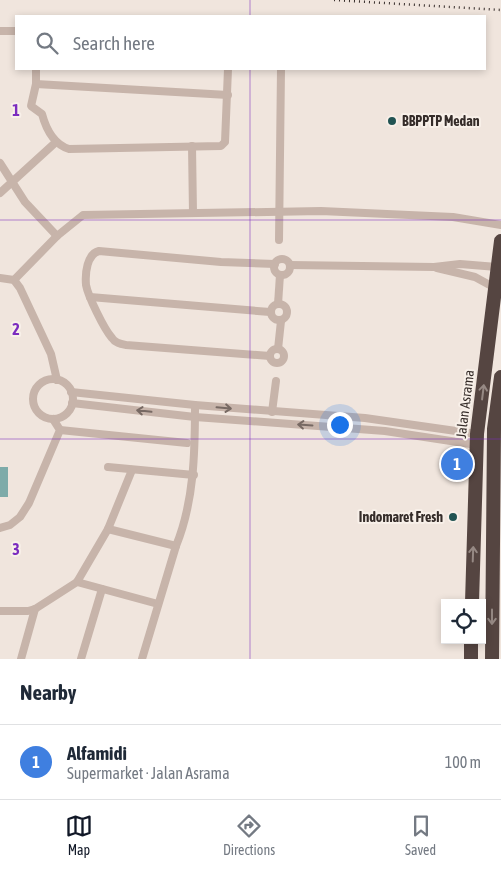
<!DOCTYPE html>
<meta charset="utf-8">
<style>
:root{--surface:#fff;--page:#f2f2f3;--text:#1f2937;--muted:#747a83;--line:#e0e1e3;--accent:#111827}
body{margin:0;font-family:"Asap Condensed",sans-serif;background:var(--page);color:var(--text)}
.controls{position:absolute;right:15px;bottom:15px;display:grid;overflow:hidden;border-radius:0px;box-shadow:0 2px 8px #0003}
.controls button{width:45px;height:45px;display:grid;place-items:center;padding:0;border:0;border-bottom:1px solid var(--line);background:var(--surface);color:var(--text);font:25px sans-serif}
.you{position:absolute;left:339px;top:424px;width:18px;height:18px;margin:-12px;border:4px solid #fff;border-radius:50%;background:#1a73e8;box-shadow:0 0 0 8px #1a73e833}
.badge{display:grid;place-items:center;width:32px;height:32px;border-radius:50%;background:var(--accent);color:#fff;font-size:16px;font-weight:700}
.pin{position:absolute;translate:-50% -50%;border:2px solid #fff;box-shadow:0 1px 5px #0006}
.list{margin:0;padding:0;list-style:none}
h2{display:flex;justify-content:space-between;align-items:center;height:65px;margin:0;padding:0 20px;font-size:21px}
h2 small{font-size:16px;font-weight:400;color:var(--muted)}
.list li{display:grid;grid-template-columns:32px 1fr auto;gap:15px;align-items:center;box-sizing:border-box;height:75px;padding:0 20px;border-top:1px solid var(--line)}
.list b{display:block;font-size:19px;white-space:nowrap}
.list p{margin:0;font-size:16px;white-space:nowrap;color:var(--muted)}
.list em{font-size:16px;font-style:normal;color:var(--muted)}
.icon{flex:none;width:28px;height:28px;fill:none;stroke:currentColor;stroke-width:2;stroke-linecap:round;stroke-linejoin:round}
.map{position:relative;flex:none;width:501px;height:659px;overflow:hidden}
.search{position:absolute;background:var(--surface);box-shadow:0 2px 8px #0003;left:15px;right:15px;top:15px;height:55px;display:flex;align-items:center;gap:12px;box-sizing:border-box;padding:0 18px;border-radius:0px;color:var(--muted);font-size:19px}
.sheet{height:140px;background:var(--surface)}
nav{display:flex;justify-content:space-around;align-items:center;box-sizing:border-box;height:70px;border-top:1px solid var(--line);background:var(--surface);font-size:14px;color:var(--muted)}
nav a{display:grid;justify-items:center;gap:2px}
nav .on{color:var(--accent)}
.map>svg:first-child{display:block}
</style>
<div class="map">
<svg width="501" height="659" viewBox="0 0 501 659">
<rect width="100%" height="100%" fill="#f0e5dd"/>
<rect fill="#7eaba9" x="0" y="467" width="8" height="30"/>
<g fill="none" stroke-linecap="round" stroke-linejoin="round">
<g stroke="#c7b4aa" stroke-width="8">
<path d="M0 31H16"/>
<path d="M36 69V84L31 106 42 114C46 129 53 144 69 149L221 146 225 142 228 69"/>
<path d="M36 84 228 95"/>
<path d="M192 146 193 213"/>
<path d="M0 163 25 202 57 236"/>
<path d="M0 193 56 142"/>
<path d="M279 240 281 69"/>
<circle cx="282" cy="267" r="8"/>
<path d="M290 265 434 267 460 264 497 267"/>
<path d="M437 268 475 277 497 289"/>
<path d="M0 278 14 280 20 288 51 354 57 380"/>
<path d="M14 280 57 236 83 215 321 211 453 217 501 225"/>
<path d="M90 297 270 312"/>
<circle cx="279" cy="312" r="8"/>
<path d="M278 304 280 275"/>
<circle cx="277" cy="356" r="7"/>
<path d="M278 349 281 321"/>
<path d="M270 356 126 345C121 344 115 343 112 338 104 329 88 296 86 285 85 273 87 254 99 251L221 262 275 264"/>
<circle cx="53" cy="399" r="20"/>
<path d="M71 392 195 405 365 418 477 434"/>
<path d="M72 403 195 417 385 431 477 445"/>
<path d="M272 412 276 381"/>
<path d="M60 430 187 443"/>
<path d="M108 467 194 475"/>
<path d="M0 528 10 525 20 517 29 503 60 430 53 419"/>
<path d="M108 529 176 546"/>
<path d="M77 582 158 604"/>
<path d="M0 611H28L35 609 77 582 108 529 132 470"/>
<path d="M21 659 35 609"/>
<path d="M81 659 102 589"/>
<path d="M142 659 176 546C194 502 195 453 195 405"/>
</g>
<g stroke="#554541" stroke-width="14">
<path d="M472 603 477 434 501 241"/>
<path d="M471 659V640"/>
<path d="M492 659 494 429 501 377"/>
</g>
<path stroke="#352c29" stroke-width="2.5" stroke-dasharray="1 4" stroke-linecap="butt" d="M334 0 501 10"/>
</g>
<defs><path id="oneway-shaft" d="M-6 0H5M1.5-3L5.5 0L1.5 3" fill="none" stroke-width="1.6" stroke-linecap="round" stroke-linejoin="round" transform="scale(1.25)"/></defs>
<g stroke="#968984">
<use href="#oneway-shaft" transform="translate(483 392) rotate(-83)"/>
<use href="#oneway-shaft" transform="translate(473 554) rotate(-88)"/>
<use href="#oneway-shaft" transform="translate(492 617) rotate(90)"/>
</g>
<g stroke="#776963">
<use href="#oneway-shaft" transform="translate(224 408) rotate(5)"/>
<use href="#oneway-shaft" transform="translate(144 411) rotate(-174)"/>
<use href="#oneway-shaft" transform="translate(305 425) rotate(-176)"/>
</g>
<path fill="none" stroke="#7b2cbf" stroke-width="1" stroke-opacity="0.55" d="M250 0V16M250 69V659M0 220H501M0 439H501"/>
<g fill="#215352" stroke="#f8f0e9" stroke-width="2">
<circle cx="392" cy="121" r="5"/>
<circle cx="453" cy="517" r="5"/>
</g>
<g text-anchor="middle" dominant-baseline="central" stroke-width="4" stroke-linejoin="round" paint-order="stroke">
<g font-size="14" font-weight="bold" fill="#352c29" stroke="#f8f0e9" text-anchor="start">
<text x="402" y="121">BBPPTP Medan</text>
<text x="443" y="517" text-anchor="end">Indomaret Fresh</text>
</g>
<g font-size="14" fill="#352c29" stroke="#f8f0e9">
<text transform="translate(465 404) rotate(-83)">Jalan Asrama</text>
</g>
</g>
<g font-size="16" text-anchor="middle" font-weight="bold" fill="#7b2cbf" stroke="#f8f0e9" stroke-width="4" stroke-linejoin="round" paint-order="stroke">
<text x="16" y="116">1</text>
<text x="16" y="335">2</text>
<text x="16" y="555">3</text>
</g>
</svg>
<div class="controls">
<button><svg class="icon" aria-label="locate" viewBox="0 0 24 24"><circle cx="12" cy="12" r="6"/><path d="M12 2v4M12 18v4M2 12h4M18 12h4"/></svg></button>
</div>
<div class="you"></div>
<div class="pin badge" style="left:457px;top:464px;background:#3f7fe0">1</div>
<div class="search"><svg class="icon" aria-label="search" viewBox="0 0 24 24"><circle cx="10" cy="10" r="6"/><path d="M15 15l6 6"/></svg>Search here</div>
</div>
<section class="sheet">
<h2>Nearby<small></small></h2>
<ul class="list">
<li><span class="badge" style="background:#3f7fe0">1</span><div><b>Alfamidi</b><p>Supermarket · Jalan Asrama</p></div><em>100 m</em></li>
</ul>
</section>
<nav>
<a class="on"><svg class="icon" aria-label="map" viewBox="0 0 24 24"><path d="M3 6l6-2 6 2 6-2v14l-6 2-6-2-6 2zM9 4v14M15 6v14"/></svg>Map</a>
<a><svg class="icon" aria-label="directions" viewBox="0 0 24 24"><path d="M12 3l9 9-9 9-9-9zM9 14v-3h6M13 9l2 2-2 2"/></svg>Directions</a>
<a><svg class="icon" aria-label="saved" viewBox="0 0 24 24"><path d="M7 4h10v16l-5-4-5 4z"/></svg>Saved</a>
</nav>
